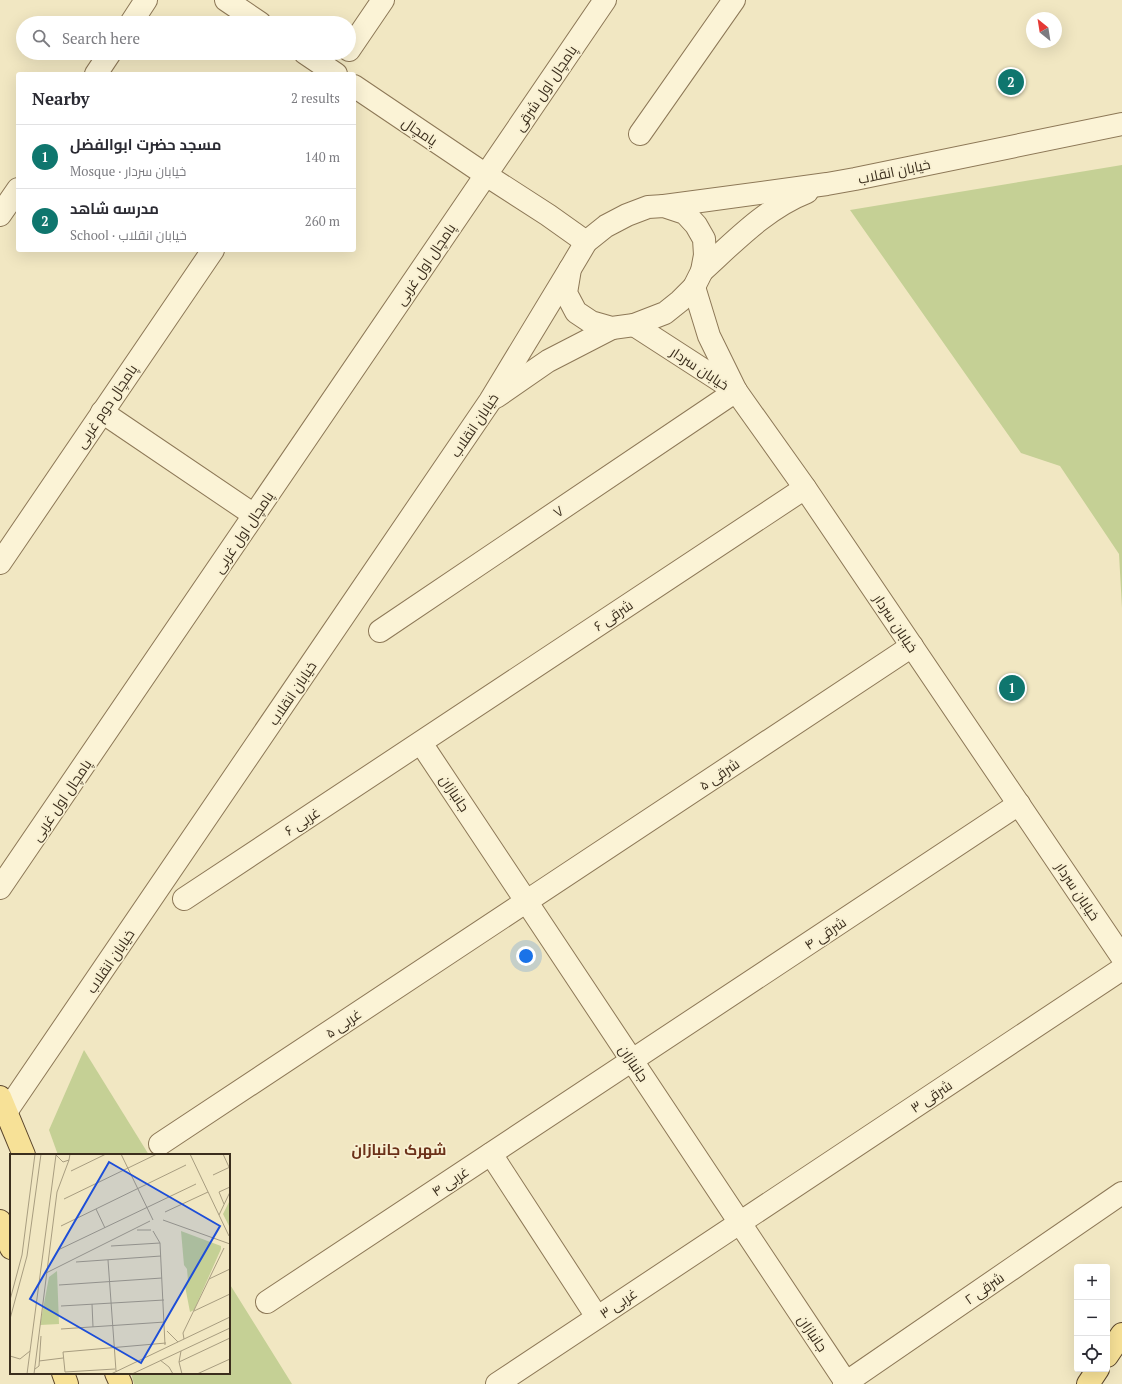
<!DOCTYPE html>
<meta charset="utf-8">
<style>
:root{--surface:#fff;--page:#f2f2f3;--text:#2b2b33;--muted:#7c7c81;--line:#e1e1e2;--accent:#0f766e}
body{margin:0;font-family:"PT Serif",Cairo,serif;background:var(--page);color:var(--text)}
.controls{position:absolute;right:12px;bottom:12px;display:grid;overflow:hidden;border-radius:4px;box-shadow:0 4px 16px #0002}
.controls button{width:36px;height:36px;display:grid;place-items:center;padding:0;border:0;border-bottom:1px solid var(--line);background:var(--surface);color:var(--text);font:20px sans-serif}
.compass{position:absolute;left:1026px;top:12px;width:36px;height:36px;border-radius:50%;background:var(--surface);box-shadow:0 4px 16px #0002;rotate:330deg}
.you{position:absolute;left:526px;top:956px;width:14px;height:14px;margin:-10px;border:3px solid #fff;border-radius:50%;background:#1a73e8;box-shadow:0 0 0 6px #1a73e833}
.badge{display:grid;place-items:center;width:26px;height:26px;border-radius:50%;background:var(--accent);color:#fff;font-size:13px;font-weight:700}
.pin{position:absolute;translate:-50% -50%;border:2px solid #fff;box-shadow:0 1px 4px #0006}
.list{margin:0;padding:0;list-style:none}
h2{display:flex;justify-content:space-between;align-items:center;height:52px;margin:0;padding:0 16px;font-size:17px}
h2 small{font-size:13px;font-weight:400;color:var(--muted)}
.list li{display:grid;grid-template-columns:26px 1fr auto;gap:12px;align-items:center;box-sizing:border-box;height:64px;padding:0 16px;border-top:1px solid var(--line)}
.list b{display:block;font-size:15px;white-space:nowrap}
.list p{margin:0;font-size:13px;white-space:nowrap;color:var(--muted)}
.list em{font-size:13px;font-style:normal;color:var(--muted)}
.icon{flex:none;width:22px;height:22px;fill:none;stroke:currentColor;stroke-width:2;stroke-linecap:round;stroke-linejoin:round}
.map{position:relative;flex:none;width:1122px;height:1384px;overflow:hidden}
.search{position:absolute;background:var(--surface);box-shadow:0 4px 16px #0002;left:16px;top:16px;width:340px;height:44px;display:flex;align-items:center;gap:10px;box-sizing:border-box;padding:0 14px;border-radius:22px;color:var(--muted);font-size:15px}
.panel{position:absolute;background:var(--surface);box-shadow:0 4px 16px #0002;left:16px;top:72px;width:340px;height:180px;border-radius:4px}
.map>svg:first-child{display:block}
</style>
<div class="map">
<svg width="1122" height="1384" viewBox="0 0 1122 1384">
<rect width="100%" height="100%" fill="#f1e7c2"/>
<g fill="#c5d095">
<path d="M1122 165V608L1119 554 1060 466 1021 453 850 210Z"/>
<path d="M84 1050 149 1155H58L49 1130Z"/>
<path d="M229 1283 292 1384H134L131 1373H229Z"/>
</g>
<g fill="none" stroke-linecap="round" stroke-linejoin="round">
<g stroke="#8d7857" stroke-width="24">
<g id="minor">
<path d="M226 0 260 23"/>
<path d="M131 23 146 0"/>
<path d="M349 50 383 0"/>
<path d="M305 53 336 74"/>
<path d="M96 74 110 53"/>
<path d="M354 86 486 175 548 215 586 242"/>
<path d="M640 134 734 0"/>
<path d="M664 206 827 184 855 179 1122 124"/>
<path d="M664 206 685 213 696 225 704 239 705 255 702 271 694 287 680 301 665 313 634 325 612 328 591 322 576 312 566 293 570 269 586 242 606 226 627 215 648 207Z"/>
<path d="M0 215 18 189"/>
<path d="M702 271C734 242 766 208 807 192"/>
<path d="M694 287 709 336 736 391"/>
<path d="M634 325 736 391 805 488 1122 957"/>
<path d="M496 397 548 361 612 328"/>
<path d="M102 412 254 515"/>
<path d="M0 563 213 250"/>
<path d="M380 631 736 391"/>
<path d="M421 743 847 1384"/>
<path d="M0 888 605 0"/>
<path d="M184 899 805 488"/>
<path d="M6 1112 490 401 570 269"/>
<path d="M160 1144 912 646"/>
<path d="M491 1154 597 1317"/>
<path d="M267 1302 1019 804"/>
<path d="M497 1384 1122 969"/>
<path d="M844 1384 1122 1193"/>
</g>
</g>
<g stroke="#5a452c" stroke-width="24">
<g id="major">
<path d="M0 1097 24 1155"/>
<path d="M0 1221 11 1248"/>
<path d="M1107 1356 1122 1334"/>
<path d="M63 1373 67 1384"/>
<path d="M116 1373 121 1384"/>
<path d="M1088 1384 1098 1369"/>
</g>
</g>
<use href="#minor" stroke="#fbf3d6" stroke-width="22"/>
<use href="#major" stroke="#f7e197" stroke-width="22"/>
</g>
<g text-anchor="middle" dominant-baseline="central" stroke-width="3.5" stroke-linejoin="round" paint-order="stroke">
<g font-size="14" fill="#3b2e1d" stroke="#f8f0d2">
<text transform="translate(545 88) rotate(-56)">پامچال اول شرقی</text>
<text transform="translate(420 131) rotate(34)">پامچال</text>
<text transform="translate(894 171) rotate(-12)">خیابان انقلاب</text>
<text transform="translate(425 264) rotate(-56)">پامچال اول غربی</text>
<text transform="translate(700 368) rotate(33)">خیابان سردار</text>
<text transform="translate(106 406) rotate(-56)">پامچال دوم غربی</text>
<text transform="translate(474 425) rotate(-56)">خیابان انقلاب</text>
<text transform="translate(558 511) rotate(-34)">۷</text>
<text transform="translate(243 532) rotate(-56)">پامچال اول غربی</text>
<text transform="translate(613 615) rotate(-34)">۶ شرقی</text>
<text transform="translate(896 623) rotate(56)">خیابان سردار</text>
<text transform="translate(292 693) rotate(-56)">خیابان انقلاب</text>
<text transform="translate(719 774) rotate(-34)">۵ شرقی</text>
<text transform="translate(455 793) rotate(56)">جانبازان</text>
<text transform="translate(61 800) rotate(-56)">پامچال اول غربی</text>
<text transform="translate(302 821) rotate(-33)">۶ غربی</text>
<text transform="translate(1078 891) rotate(56)">خیابان سردار</text>
<text transform="translate(825 933) rotate(-34)">۴ شرقی</text>
<text transform="translate(110 961) rotate(-56)">خیابان انقلاب</text>
<text transform="translate(343 1023) rotate(-34)">۵ غربی</text>
<text transform="translate(634 1063) rotate(56)">جانبازان</text>
<text transform="translate(931 1096) rotate(-34)">۳ شرقی</text>
<text transform="translate(450 1181) rotate(-34)">۴ غربی</text>
<text transform="translate(984 1288) rotate(-35)">۲ شرقی</text>
<text transform="translate(618 1303) rotate(-34)">۳ غربی</text>
<text transform="translate(813 1333) rotate(56)">جانبازان</text>
</g>
<g font-size="15" font-weight="bold" fill="#6b3119" stroke="#f8f0d2">
<text x="399" y="1149">شهرک جانبازان</text>
</g>
</g>
<g transform="translate(10 1154)">
<rect width="220" height="220" fill="#f1e7c2"/>
<path d="M220 46V74L213 60ZM171 77 211 92V95L184 156 180 158 175 132 178 127 177 115 174 111ZM47 117 49 170 30 171 39 123Z" fill="#c5d095"/>
<path fill="none" stroke="#a89d80" stroke-width="1" d="M111 0 143 66M180 0 219 82M213 0 219 13M46 1 53 8 59 6 60 0M61 17 96 0M203 21 220 13M54 45 147 0M214 50 209 38 220 33M86 55 95 74M155 58 198 38M209 61 220 38M153 66 220 90M51 72 176 11M127 76H141M143 77 150 89 155 191M101 92 150 89M48 96 186 30M98 106 106 217M66 108 151 102M36 119 140 67M199 125 220 115M49 131 152 124M0 146 12 101 25 0M82 150 83 173M51 152 154 146M184 157 220 140M0 165 17 102 31 0M51 175 155 168M157 177 168 188M174 185 173 179 214 94M171 197 169 208 172 220M0 202 10 205 20 197M150 206 159 213 163 220M29 207 53 204M169 208 220 184M25 215 29 212 31 182M105 215 55 218 53 198 156 189M17 220 46 1M24 220 47 38 59 6M101 220 220 163M122 220 220 174M187 220 220 205"/>
<path fill="#1d4ed8" fill-opacity="0.15" stroke="#1d4ed8" stroke-width="2" d="M99 8 210 72 131 209 20 145Z"/>
<rect width="220" height="220" fill="none" stroke="#3b2e1d" stroke-width="2"/>
</g>
</svg>
<div class="controls">
<button>+</button>
<button>−</button>
<button><svg class="icon" aria-label="locate" viewBox="0 0 24 24"><circle cx="12" cy="12" r="6"/><path d="M12 2v4M12 18v4M2 12h4M18 12h4"/></svg></button>
</div>
<svg class="compass" viewBox="-18 -18 36 36"><path d="M0-13l5 13h-10z" fill="#e53935"/><path d="M0 13l5-13h-10z" fill="#7c7c81"/></svg>
<div class="you"></div>
<div class="pin badge" style="left:1012px;top:688px">1</div>
<div class="pin badge" style="left:1011px;top:82px">2</div>
<div class="search"><svg class="icon" aria-label="search" viewBox="0 0 24 24"><circle cx="10" cy="10" r="6"/><path d="M15 15l6 6"/></svg>Search here</div>
<section class="panel">
<h2>Nearby<small>2 results</small></h2>
<ul class="list">
<li><span class="badge">1</span><div><b>مسجد حضرت ابوالفضل</b><p>Mosque · خیابان سردار</p></div><em>140 m</em></li>
<li><span class="badge">2</span><div><b>مدرسه شاهد</b><p>School · خیابان انقلاب</p></div><em>260 m</em></li>
</ul>
</section>
</div>
